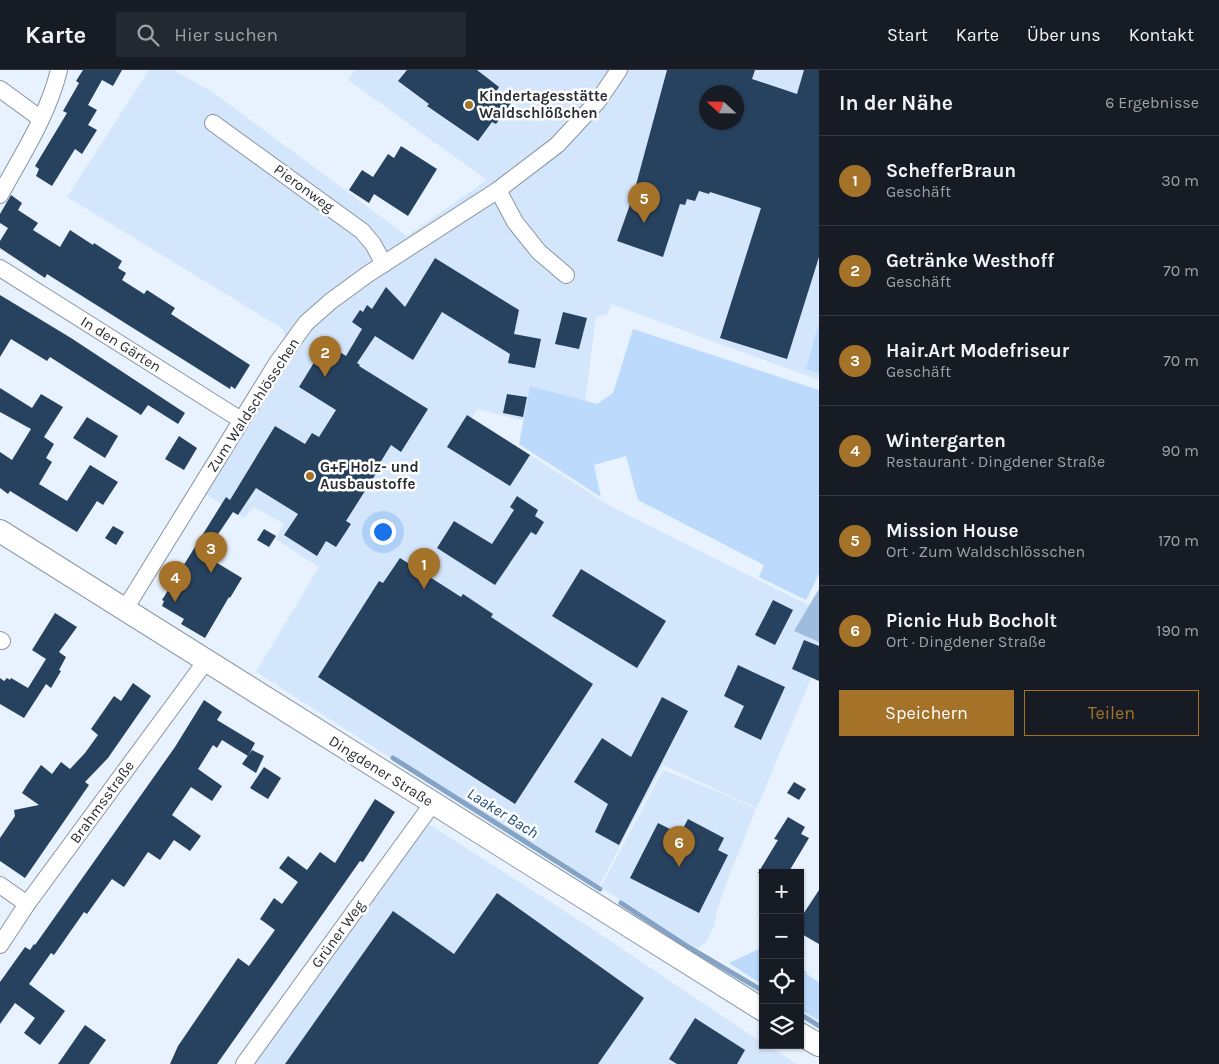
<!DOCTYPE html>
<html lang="de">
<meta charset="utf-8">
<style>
:root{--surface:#171b24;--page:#242831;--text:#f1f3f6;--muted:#9ea1a6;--line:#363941;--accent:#a5722a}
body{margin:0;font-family:Karla,sans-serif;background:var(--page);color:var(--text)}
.controls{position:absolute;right:15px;bottom:15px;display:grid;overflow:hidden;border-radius:0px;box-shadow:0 1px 4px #0004}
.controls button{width:45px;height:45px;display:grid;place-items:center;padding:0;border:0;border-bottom:1px solid var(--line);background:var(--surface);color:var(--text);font:25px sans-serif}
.compass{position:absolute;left:699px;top:15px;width:45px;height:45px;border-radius:50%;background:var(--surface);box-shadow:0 1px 4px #0004;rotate:292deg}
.you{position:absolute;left:382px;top:461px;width:18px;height:18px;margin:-12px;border:4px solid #fff;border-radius:50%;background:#1a73e8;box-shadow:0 0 0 8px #1a73e833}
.badge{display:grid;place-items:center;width:32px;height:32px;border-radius:50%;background:var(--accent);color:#fff;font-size:16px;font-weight:700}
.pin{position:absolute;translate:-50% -41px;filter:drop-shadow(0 1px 2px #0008)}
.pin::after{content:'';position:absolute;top:26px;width:18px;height:15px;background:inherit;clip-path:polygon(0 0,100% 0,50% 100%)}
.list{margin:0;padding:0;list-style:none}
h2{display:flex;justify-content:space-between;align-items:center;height:65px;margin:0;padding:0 20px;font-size:21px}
h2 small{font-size:16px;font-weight:400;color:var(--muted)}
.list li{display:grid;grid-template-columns:32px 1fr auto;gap:15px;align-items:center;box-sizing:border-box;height:90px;padding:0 20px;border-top:1px solid var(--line)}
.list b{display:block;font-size:19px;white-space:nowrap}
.list p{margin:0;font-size:16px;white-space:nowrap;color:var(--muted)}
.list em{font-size:16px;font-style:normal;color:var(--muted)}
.actions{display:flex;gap:10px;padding:15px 20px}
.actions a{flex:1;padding:11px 0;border:1px solid var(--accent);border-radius:0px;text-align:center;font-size:18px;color:var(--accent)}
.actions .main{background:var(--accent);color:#fff}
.icon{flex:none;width:28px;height:28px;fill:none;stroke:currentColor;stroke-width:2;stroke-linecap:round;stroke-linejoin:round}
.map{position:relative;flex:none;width:819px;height:994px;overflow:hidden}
header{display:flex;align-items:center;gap:30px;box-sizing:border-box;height:70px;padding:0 25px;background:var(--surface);border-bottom:1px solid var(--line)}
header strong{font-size:24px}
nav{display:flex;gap:28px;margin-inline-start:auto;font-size:18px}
.search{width:350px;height:45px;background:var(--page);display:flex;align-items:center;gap:12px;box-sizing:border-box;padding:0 18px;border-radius:0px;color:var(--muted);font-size:19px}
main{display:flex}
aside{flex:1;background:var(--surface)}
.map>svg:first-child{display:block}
</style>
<header>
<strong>Karte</strong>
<div class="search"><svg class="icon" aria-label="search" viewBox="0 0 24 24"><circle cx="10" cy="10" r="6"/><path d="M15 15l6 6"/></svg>Hier suchen</div>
<nav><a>Start</a><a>Karte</a><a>Über uns</a><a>Kontakt</a></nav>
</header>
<main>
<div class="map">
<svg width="819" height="994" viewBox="0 0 819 994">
<rect width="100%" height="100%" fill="#e7f2fe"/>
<g fill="#d4e6fb" fill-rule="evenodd">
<path d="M149 0H173L214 23 407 166 487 110 348 10 355 0H819V310L611 234 608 244 596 247 585 332 520 350 478 339 472 348 610 436 810 536 795 561 819 572V589L757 738 663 695 599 816 447 724 256 602 319 497 275 469 284 454 254 437 244 448 201 421 290 281 283 259 67 127ZM706 22H736V52H706Z"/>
<path d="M663 700 724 724 756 739 728 809 717 840 714 857 706 872 699 878 692 876 601 817Z"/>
<path d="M427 753 591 858 763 973V975H767L797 994H254Z"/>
</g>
<g fill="#bcdafb">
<path d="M819 252V303L806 299Z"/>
<path d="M633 259 819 320V504L806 530 759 507 764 495 638 430 626 386 594 395 601 427 519 374 530 316 597 334 613 323Z"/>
<path d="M763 877V915L729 893Z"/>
<path d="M800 898 807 902 806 904 819 912V951L800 939Z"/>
</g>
<path fill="#9dbcde" d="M819 519V572L794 561Z"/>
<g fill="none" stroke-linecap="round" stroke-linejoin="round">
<g stroke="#85a4c5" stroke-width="5">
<path d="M393 688 600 819"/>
<path d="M621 833 690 878 763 921"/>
<path d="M800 944 819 956"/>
</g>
</g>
<g fill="#27425f" fill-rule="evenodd">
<path d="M83 0H122L113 16 102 10 88 35 97 40 88 55 97 60 82 84 75 79 52 116 36 106 39 99 35 96 67 43 63 41 79 13 76 11Z"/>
<path d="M407 0H477L499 17 496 22 511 33 496 54 492 52 478 71 427 36 429 34 398 11Z"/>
<path d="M667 0H755L752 9 797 24 804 0H819V187L787 289 720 268 761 138 710 122 709 124 699 121 695 131 687 129 685 135 680 134 663 187 617 171 633 126ZM706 22H736V52H706Z"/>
<path d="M401 76 437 99 408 146 374 124 369 133 349 120 362 100 373 107 388 84 394 88Z"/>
<path d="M11 125 22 133 18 140 38 153 33 160 60 177 70 160 93 175 94 173 122 191 118 198 126 203 122 210 144 224 147 220 175 238 171 244 250 295 235 319 231 316 230 319 47 204 45 208 0 178V171L8 158 0 153V144Z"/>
<path d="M435 188 519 240 514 264 541 269 535 298 508 293 510 284 442 242 413 290 375 266 357 293 360 295 359 296 428 339 401 382 391 375 375 401 377 402 346 451 351 454 336 477 326 471 317 486 284 465 298 444 256 418 238 445 233 442 204 485 242 508 230 528 229 527 205 568 181 554 184 549 162 536 164 531 162 530 226 427 230 430 275 356 305 374 312 363 319 367 336 340 299 317 326 273 346 286 362 259 352 252 360 240 363 242 367 235 372 239 386 217 405 237Z"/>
<path d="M0 225 71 268 185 343 178 354 148 335 141 345 50 287 47 291 11 269 0 287Z"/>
<path d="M563 242 587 248 579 279 555 274Z"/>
<path d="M0 318 32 338 41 324 63 337 44 367 54 374 46 388 52 392 39 414 67 431 90 395 118 412 103 435 97 431 77 462 10 421 8 424 0 418V382L12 390 31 359 0 342Z"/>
<path d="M507 324 527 327 523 347 503 343Z"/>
<path d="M467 345 530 385 510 416 447 377Z"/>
<path d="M87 347 118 366 105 388 73 368Z"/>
<path d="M179 366 197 378 184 400 165 389Z"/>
<path d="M517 426 538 440 535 446 544 452 536 465 531 462 495 515 437 478 454 451 492 474 514 440 510 437Z"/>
<path d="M113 456 124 462 116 475 105 468Z"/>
<path d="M264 459 276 466 269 477 257 470Z"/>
<path d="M400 488 461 527 463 524 493 544 491 547 593 614 515 734 318 607 379 511 383 513Z"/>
<path d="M581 499 666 551 637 598 552 546Z"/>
<path d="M773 530 793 540 775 575 755 565Z"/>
<path d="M55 543 77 557 59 582 66 587 59 600 61 601 51 618 46 614 24 648 0 634V608L4 611 7 608 10 610 11 608 28 618 46 589 32 580Z"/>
<path d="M804 570 819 576V611L792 599Z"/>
<path d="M738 595 785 617 761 670 734 657 744 636 724 626Z"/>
<path d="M133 613 151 626 108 688 85 712 89 715 25 808 0 791V768L15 746 14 740 39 735 22 723 27 715 41 695 52 704 61 692 70 699 85 683 98 665 91 659 114 626 121 631Z"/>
<path d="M662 627 688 641 619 775 595 762 608 734 574 712 602 668 631 687Z"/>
<path d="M204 630 222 642 217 650 255 673 248 686 222 670 217 678 213 675 198 699 222 716 212 731 191 717 172 745 201 766 190 781 174 770 160 790 148 782 124 817 112 809 87 844 84 842 54 885 51 883 29 914 65 941 40 975 24 963 35 948 15 933 0 954V912L25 877 30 880 34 874 35 875 175 677Z"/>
<path d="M252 680 264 686 256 703 242 694Z"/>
<path d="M264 697 281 708 268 729 250 718Z"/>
<path d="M794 712 806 719 799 730 787 723Z"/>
<path d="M375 729 395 742 363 792 360 791 217 994H170L178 976 238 888 249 896 275 860 260 849 274 828 282 834 298 812 279 798 288 786 307 800 320 782 335 793Z"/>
<path d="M788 747 805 757 801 764 809 768 788 803H758L778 770 774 769Z"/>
<path d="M688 749 724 768 718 780 728 785 699 843 630 808 658 753 680 764Z"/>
<path d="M819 820V874L800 863V849Z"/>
<path d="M497 823 644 928 598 994H285L393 841 454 884Z"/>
<path d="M695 948 745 980 737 994H677L669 989Z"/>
<path d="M85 955 106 970 89 994H58Z"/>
</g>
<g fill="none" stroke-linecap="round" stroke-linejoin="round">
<g stroke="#8995a3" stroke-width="18">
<g id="minor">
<path d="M0 19 41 49"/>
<path d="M213 53 362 161 373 174 384 194"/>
<path d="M498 120 515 152 539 182 566 205"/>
<path d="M0 125C22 85 48 45 59 0"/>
<path d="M0 198 241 350"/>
<path d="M125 539 277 293 306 253 331 231 368 204 498 120 557 75 598 31 619 0"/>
<path d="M0 570 2 571"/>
<path d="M0 815 27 834"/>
<path d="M0 875 27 834 206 591"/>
<path d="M244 994 433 733"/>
</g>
</g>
<g stroke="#8995a3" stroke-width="24">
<g id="secondary">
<path d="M0 461 763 940"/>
<path d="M800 964 819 975"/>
</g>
</g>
<use href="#minor" stroke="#fff" stroke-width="16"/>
<use href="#secondary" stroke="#fff" stroke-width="22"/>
</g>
<g fill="#a5722a" stroke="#fff" stroke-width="2">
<circle cx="469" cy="35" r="5"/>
<circle cx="310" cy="406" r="5"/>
</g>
<g text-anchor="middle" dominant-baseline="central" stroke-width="5" stroke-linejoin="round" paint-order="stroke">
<g font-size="15" font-weight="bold" fill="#292e34" stroke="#fff" text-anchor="start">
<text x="479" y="26">Kindertagesstätte<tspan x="479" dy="17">Waldschlößchen</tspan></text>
<text x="320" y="397">G+F Holz- und<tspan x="320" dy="17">Ausbaustoffe</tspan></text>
</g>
<g font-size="15" fill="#292e34" stroke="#fff">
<text transform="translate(304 118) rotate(36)">Pieronweg</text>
<text transform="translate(121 274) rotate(32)">In den Gärten</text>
<text transform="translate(253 335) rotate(-57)">Zum Waldschlösschen</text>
<text transform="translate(381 701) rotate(32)">Dingdener Straße</text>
<text transform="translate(102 732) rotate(-54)">Brahmsstraße</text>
<text transform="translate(338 864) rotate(-54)">Grüner Weg</text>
</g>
<g font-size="16" font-style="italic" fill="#224e7b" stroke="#fff">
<text transform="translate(503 743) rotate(32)">Laaker Bach</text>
</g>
</g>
</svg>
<div class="controls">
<button>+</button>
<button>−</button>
<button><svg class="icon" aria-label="locate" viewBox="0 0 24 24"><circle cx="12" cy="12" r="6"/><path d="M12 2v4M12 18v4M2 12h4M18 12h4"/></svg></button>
<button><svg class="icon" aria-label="layers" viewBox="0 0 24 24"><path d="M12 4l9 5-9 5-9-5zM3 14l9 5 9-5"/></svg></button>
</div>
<svg class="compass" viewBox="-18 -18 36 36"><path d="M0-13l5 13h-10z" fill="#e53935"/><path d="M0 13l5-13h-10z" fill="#9ea1a6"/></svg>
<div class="you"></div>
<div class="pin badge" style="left:424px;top:519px">1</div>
<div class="pin badge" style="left:325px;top:307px">2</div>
<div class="pin badge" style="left:211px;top:503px">3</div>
<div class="pin badge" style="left:175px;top:532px">4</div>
<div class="pin badge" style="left:644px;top:153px">5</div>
<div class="pin badge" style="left:679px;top:797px">6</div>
</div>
<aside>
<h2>In der Nähe<small>6 Ergebnisse</small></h2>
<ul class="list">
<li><span class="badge">1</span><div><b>SchefferBraun</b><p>Geschäft</p></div><em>30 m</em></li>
<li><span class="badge">2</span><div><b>Getränke Westhoff</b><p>Geschäft</p></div><em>70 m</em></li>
<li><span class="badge">3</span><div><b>Hair.Art Modefriseur</b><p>Geschäft</p></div><em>70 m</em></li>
<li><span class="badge">4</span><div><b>Wintergarten</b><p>Restaurant · Dingdener Straße</p></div><em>90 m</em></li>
<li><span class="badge">5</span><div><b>Mission House</b><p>Ort · Zum Waldschlösschen</p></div><em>170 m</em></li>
<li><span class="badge">6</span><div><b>Picnic Hub Bocholt</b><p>Ort · Dingdener Straße</p></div><em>190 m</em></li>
</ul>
<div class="actions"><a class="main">Speichern</a><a>Teilen</a></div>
</aside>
</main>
